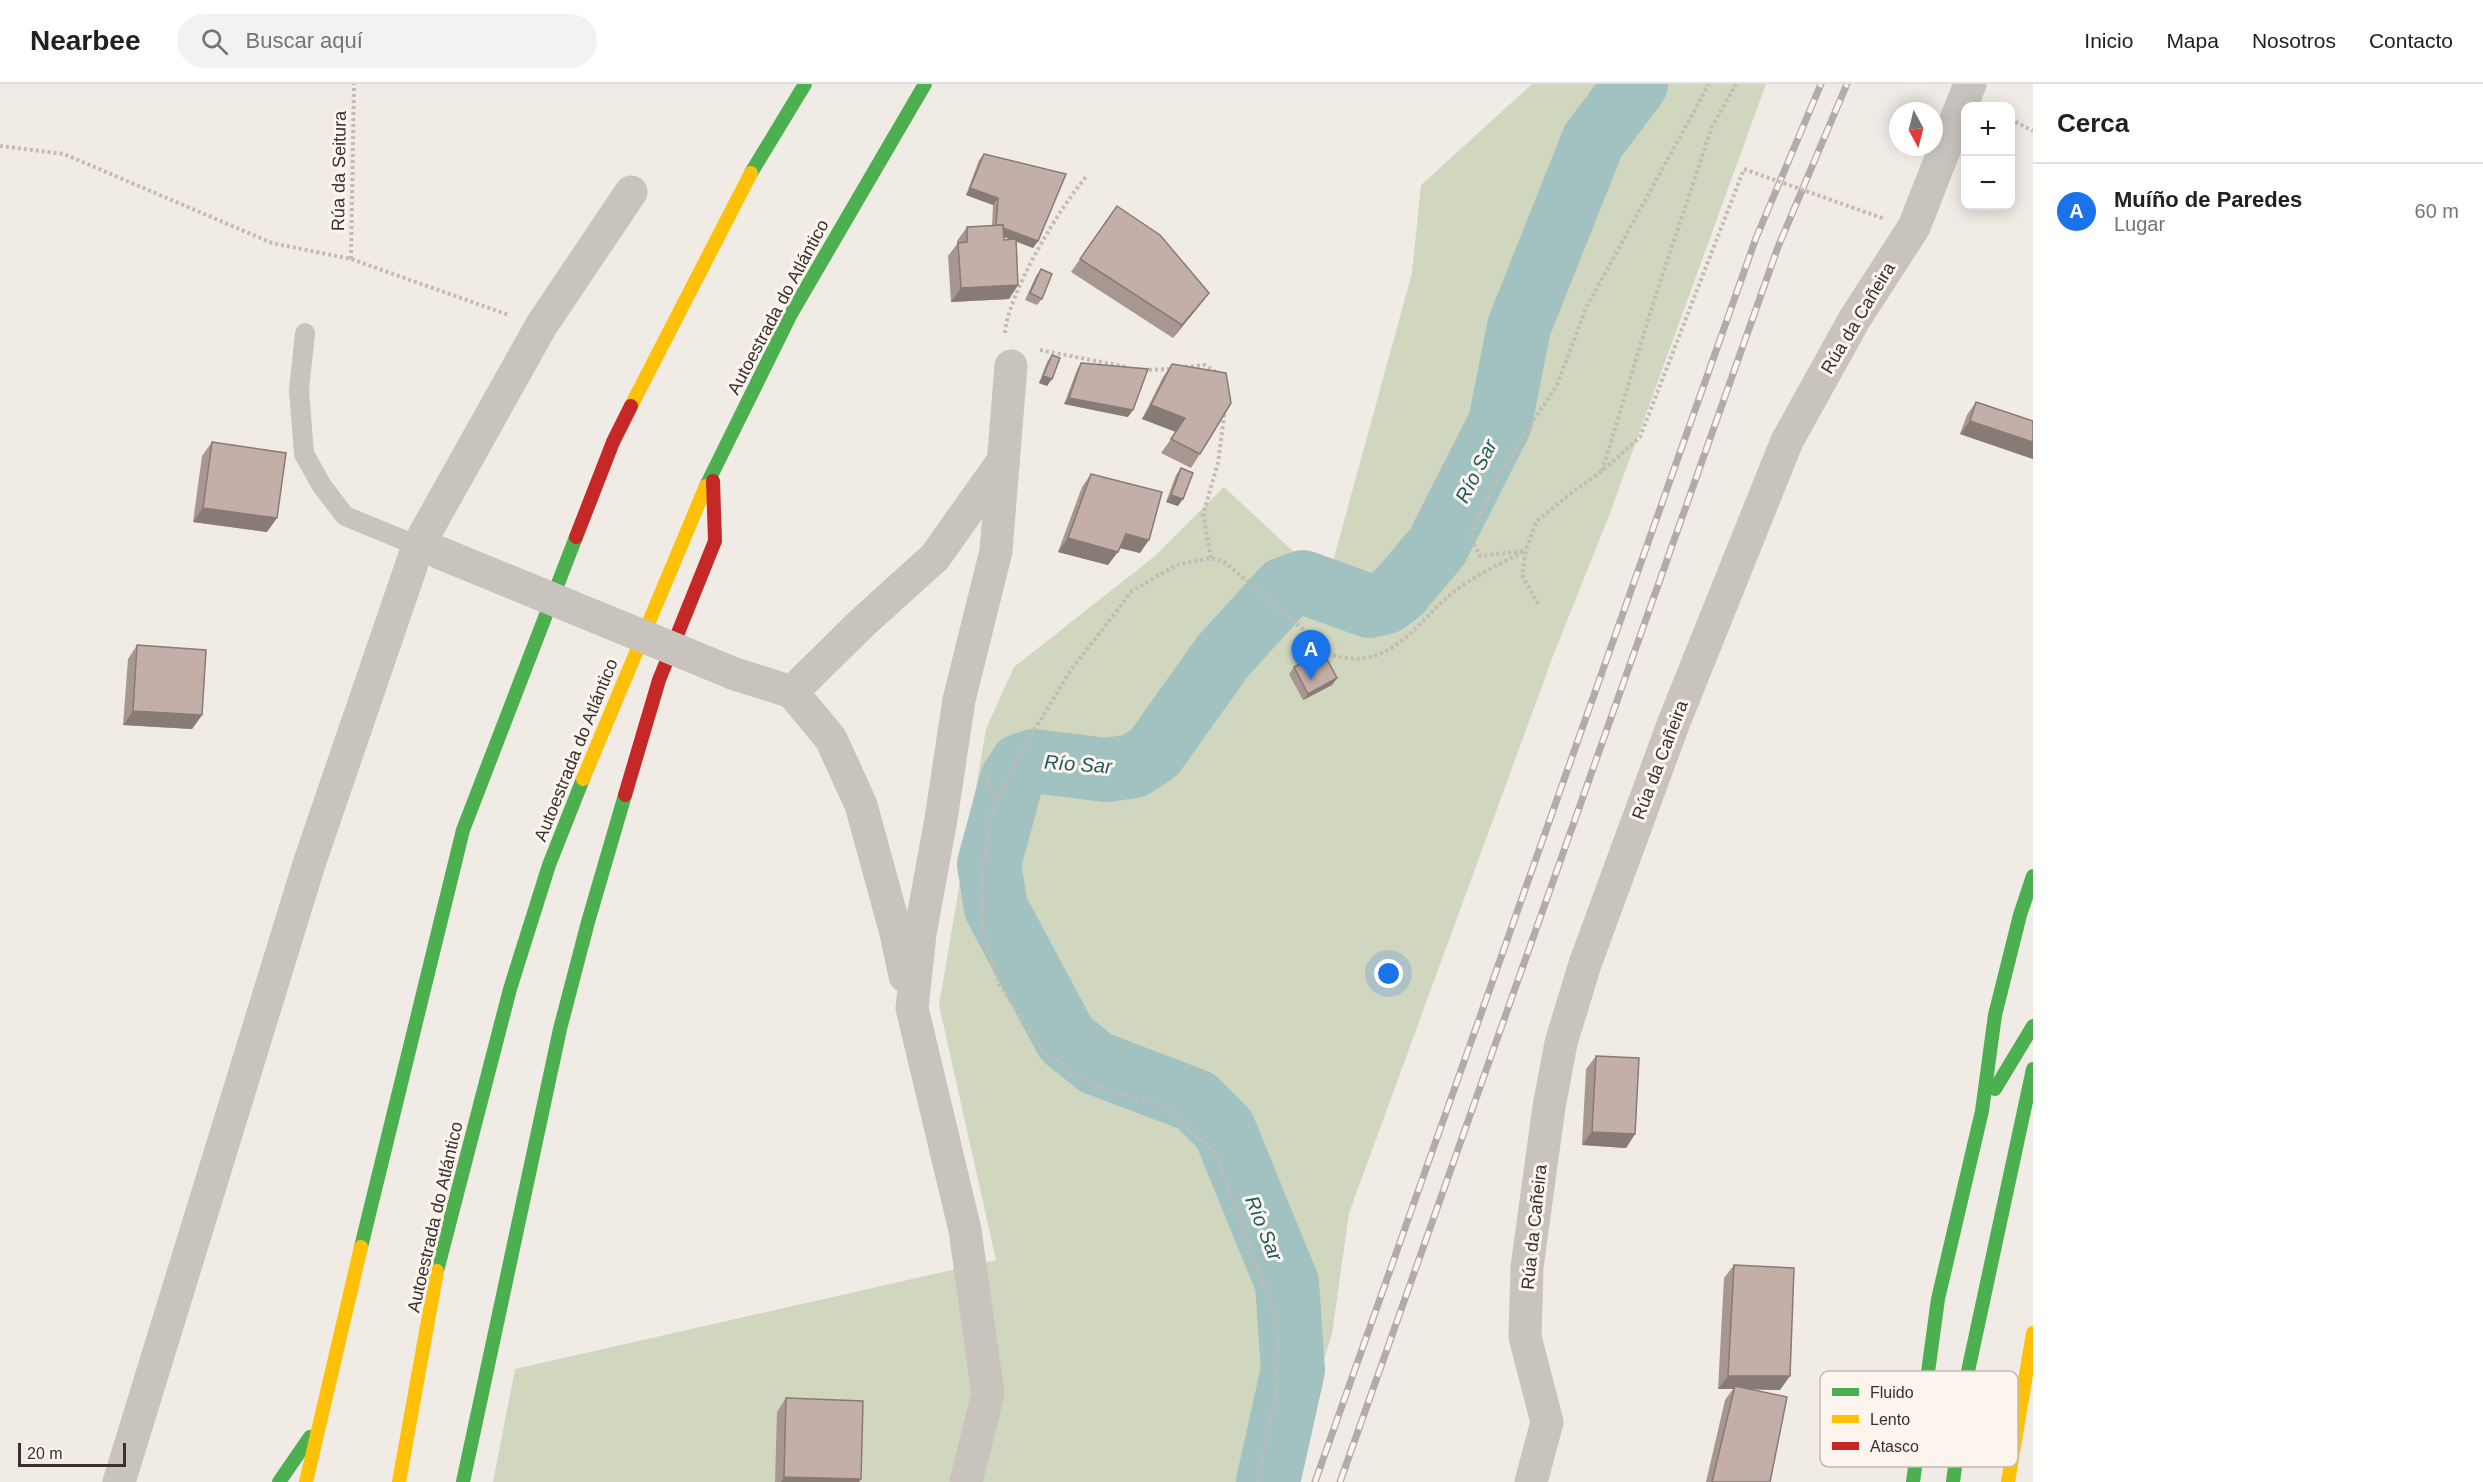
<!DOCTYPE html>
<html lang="es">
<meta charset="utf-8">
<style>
:root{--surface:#fff;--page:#f2f2f2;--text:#202124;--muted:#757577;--line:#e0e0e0;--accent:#1a73e8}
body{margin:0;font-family:Arial,sans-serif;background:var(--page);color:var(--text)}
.controls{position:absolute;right:18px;top:18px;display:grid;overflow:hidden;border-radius:12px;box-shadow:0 3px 15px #0003}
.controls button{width:54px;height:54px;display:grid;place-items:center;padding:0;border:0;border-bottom:2px solid var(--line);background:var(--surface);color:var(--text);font:30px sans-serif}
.compass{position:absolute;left:1889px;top:18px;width:54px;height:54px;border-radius:50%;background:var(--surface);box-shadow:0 3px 15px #0003;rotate:173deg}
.scale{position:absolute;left:18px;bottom:15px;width:108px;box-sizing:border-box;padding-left:6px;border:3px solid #3b302b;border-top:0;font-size:16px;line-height:21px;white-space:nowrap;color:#3b302b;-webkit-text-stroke:4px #fbf5ee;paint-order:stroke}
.you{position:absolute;left:1389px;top:890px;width:21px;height:21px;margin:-15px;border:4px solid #fff;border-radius:50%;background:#1a73e8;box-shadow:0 0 0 9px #1a73e833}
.badge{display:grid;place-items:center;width:39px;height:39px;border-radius:50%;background:var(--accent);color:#fff;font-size:20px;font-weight:700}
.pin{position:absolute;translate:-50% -50px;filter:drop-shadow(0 2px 3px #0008)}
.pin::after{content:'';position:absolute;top:32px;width:21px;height:18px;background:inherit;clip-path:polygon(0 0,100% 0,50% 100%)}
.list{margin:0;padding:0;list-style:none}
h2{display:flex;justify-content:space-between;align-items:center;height:78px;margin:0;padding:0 24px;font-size:26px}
h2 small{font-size:20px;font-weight:400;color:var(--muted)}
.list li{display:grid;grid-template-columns:39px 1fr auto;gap:18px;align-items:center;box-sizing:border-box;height:96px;padding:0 24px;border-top:2px solid var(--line)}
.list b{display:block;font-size:22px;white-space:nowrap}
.list p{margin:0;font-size:20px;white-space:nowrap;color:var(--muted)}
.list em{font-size:20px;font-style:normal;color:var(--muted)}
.icon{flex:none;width:33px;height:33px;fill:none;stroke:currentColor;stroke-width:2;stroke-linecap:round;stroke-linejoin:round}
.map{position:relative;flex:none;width:2033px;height:1398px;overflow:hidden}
header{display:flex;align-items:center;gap:36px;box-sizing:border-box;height:84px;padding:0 30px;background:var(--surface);border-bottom:2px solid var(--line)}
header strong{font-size:28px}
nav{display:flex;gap:33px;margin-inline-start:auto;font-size:21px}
.search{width:420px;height:54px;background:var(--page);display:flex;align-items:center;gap:15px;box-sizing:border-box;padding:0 21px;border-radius:33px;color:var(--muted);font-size:22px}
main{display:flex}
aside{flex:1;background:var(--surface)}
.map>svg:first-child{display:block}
</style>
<header>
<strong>Nearbee</strong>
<div class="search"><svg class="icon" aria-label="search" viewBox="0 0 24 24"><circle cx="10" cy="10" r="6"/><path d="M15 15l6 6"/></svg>Buscar aquí</div>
<nav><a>Inicio</a><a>Mapa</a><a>Nosotros</a><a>Contacto</a></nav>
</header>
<main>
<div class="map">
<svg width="2033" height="1398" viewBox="0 0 2033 1398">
<rect width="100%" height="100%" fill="#f0ebe5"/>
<path fill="#d1d6bf" d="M1532 0H1766L1610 429 1553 572 1349 1129 1332 1250 1286 1398H493L515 1285 996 1176 939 921 986 645 1014 583 1155 472 1224 403 1327 499 1412 189 1421 101Z"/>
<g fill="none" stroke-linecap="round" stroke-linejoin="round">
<path stroke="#a1c2c1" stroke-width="64" d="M1268 1398 1293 1286 1287 1199 1224 1045 1196 1017 1096 979 1066 955 996 824 989 780 1012 695 1021 681 1034 677 1106 686 1134 682 1154 669 1223 572 1284 505 1303 498 1369 522 1386 518 1399 508 1437 463 1500 339 1519 243 1593 57 1636 0"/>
<g stroke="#c2bbb6" stroke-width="4" stroke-dasharray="3 3" stroke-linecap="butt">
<path d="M2010 35 2033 47"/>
<path d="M0 62 64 70 272 159 351 175 509 231"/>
<path d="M351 175 354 0"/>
<path d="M1005 249C1007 211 1061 121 1087 92"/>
<path d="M1040 266 1127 283"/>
<path d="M1185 283 1205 281 1219 290"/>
<path d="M1143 286 1171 285"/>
<path d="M1602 387 1656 210 1712 43 1736 0"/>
<path d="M1523 467 1480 472 1470 452 1499 390 1557 301 1586 224 1709 0"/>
<path d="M1211 474 1203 430 1218 379 1225 325"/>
<path d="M1538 520 1522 491 1526 466 1536 438 1571 409 1602 387 1640 353 1744 85"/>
<path d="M984 685 997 719"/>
<path d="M1257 1398 1277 1303 1278 1241 1216 1070 1165 1022 1098 1003 1046 970 999 900 982 842 983 782 992 730 1014 679 1071 586 1132 507 1176 481 1211 474 1226 479 1333 571C1388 588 1414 542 1450 511 1471 493 1501 480 1526 466"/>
</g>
<path stroke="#c9c3be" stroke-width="20" d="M305 249 299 306 304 370 322 402 345 432 418 462"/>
<g stroke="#c9c3be" stroke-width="33">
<path d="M735 590 792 608 831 655 861 721 896 849 905 892"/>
<path d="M792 608 862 539 935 473 1003 377"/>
<path d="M119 1398 309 780 418 462 541 242 631 108"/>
<path d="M966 1398 988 1310 965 1146 912 924 920 850 941 735 959 616 996 467 1011 282"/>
<path d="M1531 1398 1547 1338 1525 1253 1527 1183 1549 1023 1561 959 1585 880 1674 638 1787 357 1854 236 1914 143 1970 0"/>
</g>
<g stroke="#4caf50" stroke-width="14">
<path d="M751 89 805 0"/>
<path d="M706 402 791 230 925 0"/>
<path d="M1995 1005 2033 942"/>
<path d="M361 1163 463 746 576 453"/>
<path d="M437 1187 510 905 549 781 583 695"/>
<path d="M279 1398 310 1353"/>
<path d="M463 1398 560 945 588 838 625 711"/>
<path d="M1913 1398 1938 1215 1982 1027 1995 931 2020 831 2033 792"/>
<path d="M1953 1398 1967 1292 2033 985"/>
</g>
<g stroke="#ffc107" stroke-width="14">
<path d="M631 322 751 89"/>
<path d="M583 695 706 402"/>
<path d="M306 1398 361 1163"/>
<path d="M399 1398 437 1187"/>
<path d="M2008 1398 2033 1249"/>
</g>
<g stroke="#c62828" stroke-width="14">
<path d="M576 453 613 358 631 322"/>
<path d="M625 711 659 596 715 457 713 397"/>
</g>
<g stroke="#b1aca8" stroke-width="7">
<g id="rail">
<path d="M1315 1398 1756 154 1821 0"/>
<path d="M1340 1398 1778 163 1847 0"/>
</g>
</g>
<use href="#rail" stroke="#fbf5ee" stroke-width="4.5" stroke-dasharray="14" stroke-linecap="butt"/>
<path stroke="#c2bbb6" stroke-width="4" stroke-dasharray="3 3" stroke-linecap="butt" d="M1744 85 1885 135"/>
<path stroke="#c9c3be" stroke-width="33" d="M440 469 735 590"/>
</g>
<g fill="#a89690" fill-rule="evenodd">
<path d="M984 70 1038 157 1033 164 1016 157 1018 201 1009 215 951 218 948 172 957 160V157L967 143 992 142 993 121 966 111 979 76ZM1004 153 1011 156H1004Z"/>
<path d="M1117 122 1209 209 1199 222 1173 254 1071 188Z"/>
<path d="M1041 185 1042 215 1037 221 1025 216 1036 192Z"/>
<path d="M1052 271 1047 302 1039 299 1047 278Z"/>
<path d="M1081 279 1128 333 1064 320 1077 286Z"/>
<path d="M1172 280 1200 370 1191 384 1161 369 1176 348 1142 335 1163 293Z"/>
<path d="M1976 318 2033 337V375L1960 350 1967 331Z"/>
<path d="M212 358 267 448 193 438 202 372Z"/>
<path d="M1181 384 1178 422 1166 418 1176 391Z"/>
<path d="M1091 390 1140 469 1119 464 1108 481 1058 468 1082 403Z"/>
<path d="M137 561 202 631 192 645 123 641 128 575Z"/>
<path d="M1294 583 1337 594 1332 601 1303 616 1289 590Z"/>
<path d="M1596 972 1635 1050 1626 1064 1582 1061 1586 985Z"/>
<path d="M1734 1181 1780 1306 1750 1305 1770 1398H1706L1725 1316 1733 1305H1718L1724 1194Z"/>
<path d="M786 1314 859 1398H775L777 1328Z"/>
</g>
<g fill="#887a75">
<path d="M970 104 998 114 993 121 966 111Z"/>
<path d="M996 141 1038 157 1033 164 991 148Z"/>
<path d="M1018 201 1009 215 951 218 961 204Z"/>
<path d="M1209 209 1199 222 1173 254 1182 241Z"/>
<path d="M1043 292 1052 295 1047 302 1039 299Z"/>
<path d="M1069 314 1133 326 1128 333 1064 320Z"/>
<path d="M1151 321 1185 334 1176 348 1142 335Z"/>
<path d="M1970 337 2033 358V375L1960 350Z"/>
<path d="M1171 411 1183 415 1178 422 1166 418Z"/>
<path d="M203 424 277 434 267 448 193 438Z"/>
<path d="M1126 450 1149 456 1140 469 1117 463Z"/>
<path d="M1068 454 1118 468 1108 481 1058 468Z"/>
<path d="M1337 594 1332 601 1303 616 1308 610Z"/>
<path d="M133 627 202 631 192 645 123 641Z"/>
<path d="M1592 1048 1635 1050 1626 1064 1582 1061Z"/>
<path d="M1728 1292H1790L1780 1306 1734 1305 1735 1302 1733 1305H1718Z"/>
<path d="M784 1393 861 1395 859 1398H781Z"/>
</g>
<g fill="#c3afa7" stroke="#887a75" stroke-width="1.5">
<path d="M984 70 1066 90 1038 157 1003 144V141H996L998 114 970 104Z"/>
<path d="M1117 122 1160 151 1209 209 1182 241 1080 175Z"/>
<path d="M1003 141 1004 156 1016 155 1018 201 961 204 958 159 967 158V143Z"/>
<path d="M1041 185 1052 190 1042 215 1030 209Z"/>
<path d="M1052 271 1060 274 1052 295 1043 292Z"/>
<path d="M1081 279 1148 285 1133 326 1069 314Z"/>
<path d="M1172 280 1226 289 1231 319 1200 370 1171 355 1185 334 1151 321Z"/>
<path d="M1976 318 2033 337V358L1970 337Z"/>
<path d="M212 358 286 369 277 434 203 424Z"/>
<path d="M1181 384 1193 389 1183 415 1171 411Z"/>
<path d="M1091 390 1162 408 1149 456 1126 450 1118 468 1068 454Z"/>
<path d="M137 561 206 566 202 631 133 627Z"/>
<path d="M1323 568 1337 594 1308 610 1294 583Z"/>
<path d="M1596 972 1639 974 1635 1050 1592 1048Z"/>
<path d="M1734 1181 1794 1184 1790 1292H1728Z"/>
<path d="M1735 1302 1787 1313 1770 1398H1712Z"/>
<path d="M786 1314 863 1317 861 1395 784 1393Z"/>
</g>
<g text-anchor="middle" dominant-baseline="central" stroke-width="6" stroke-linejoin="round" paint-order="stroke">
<g font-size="18" fill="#3b302b" stroke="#fbf5ee">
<text transform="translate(339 87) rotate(-89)">Rúa da Seitura</text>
<text transform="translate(778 223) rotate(-62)">Autoestrada do Atlántico</text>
<text transform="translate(1858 234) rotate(-59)">Rúa da Cañeira</text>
<text transform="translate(576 666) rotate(-68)">Autoestrada do Atlántico</text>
<text transform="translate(1660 676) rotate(-69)">Rúa da Cañeira</text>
<text transform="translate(435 1133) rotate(-77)">Autoestrada do Atlántico</text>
<text transform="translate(1534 1143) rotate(-84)">Rúa da Cañeira</text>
</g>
<g font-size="20" font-style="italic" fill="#1f5a5e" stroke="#fbf5ee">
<text transform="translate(1476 387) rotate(-63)">Río Sar</text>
<text transform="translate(1078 680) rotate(4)">Río Sar</text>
<text transform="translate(1264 1144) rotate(68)">Río Sar</text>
</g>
</g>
<rect x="1820" y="1287" width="198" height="96" rx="9" fill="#fbf5ee" stroke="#c1bab4" stroke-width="1.5"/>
<rect x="1832" y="1304" width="27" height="8" fill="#4caf50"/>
<rect x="1832" y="1331" width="27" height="8" fill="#ffc107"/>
<rect x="1832" y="1358" width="27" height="8" fill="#c62828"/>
<g font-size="16" fill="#3b302b">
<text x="1870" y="1314">Fluido</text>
<text x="1870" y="1341">Lento</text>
<text x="1870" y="1368">Atasco</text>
</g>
</svg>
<div class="controls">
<button>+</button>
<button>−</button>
</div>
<svg class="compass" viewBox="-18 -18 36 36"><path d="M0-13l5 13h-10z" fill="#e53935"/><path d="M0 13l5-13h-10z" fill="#757577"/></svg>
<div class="scale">20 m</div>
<div class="you"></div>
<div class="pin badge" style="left:1311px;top:596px">A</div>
</div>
<aside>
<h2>Cerca<small></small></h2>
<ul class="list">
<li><span class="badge">A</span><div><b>Muíño de Paredes</b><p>Lugar</p></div><em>60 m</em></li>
</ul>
</aside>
</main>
